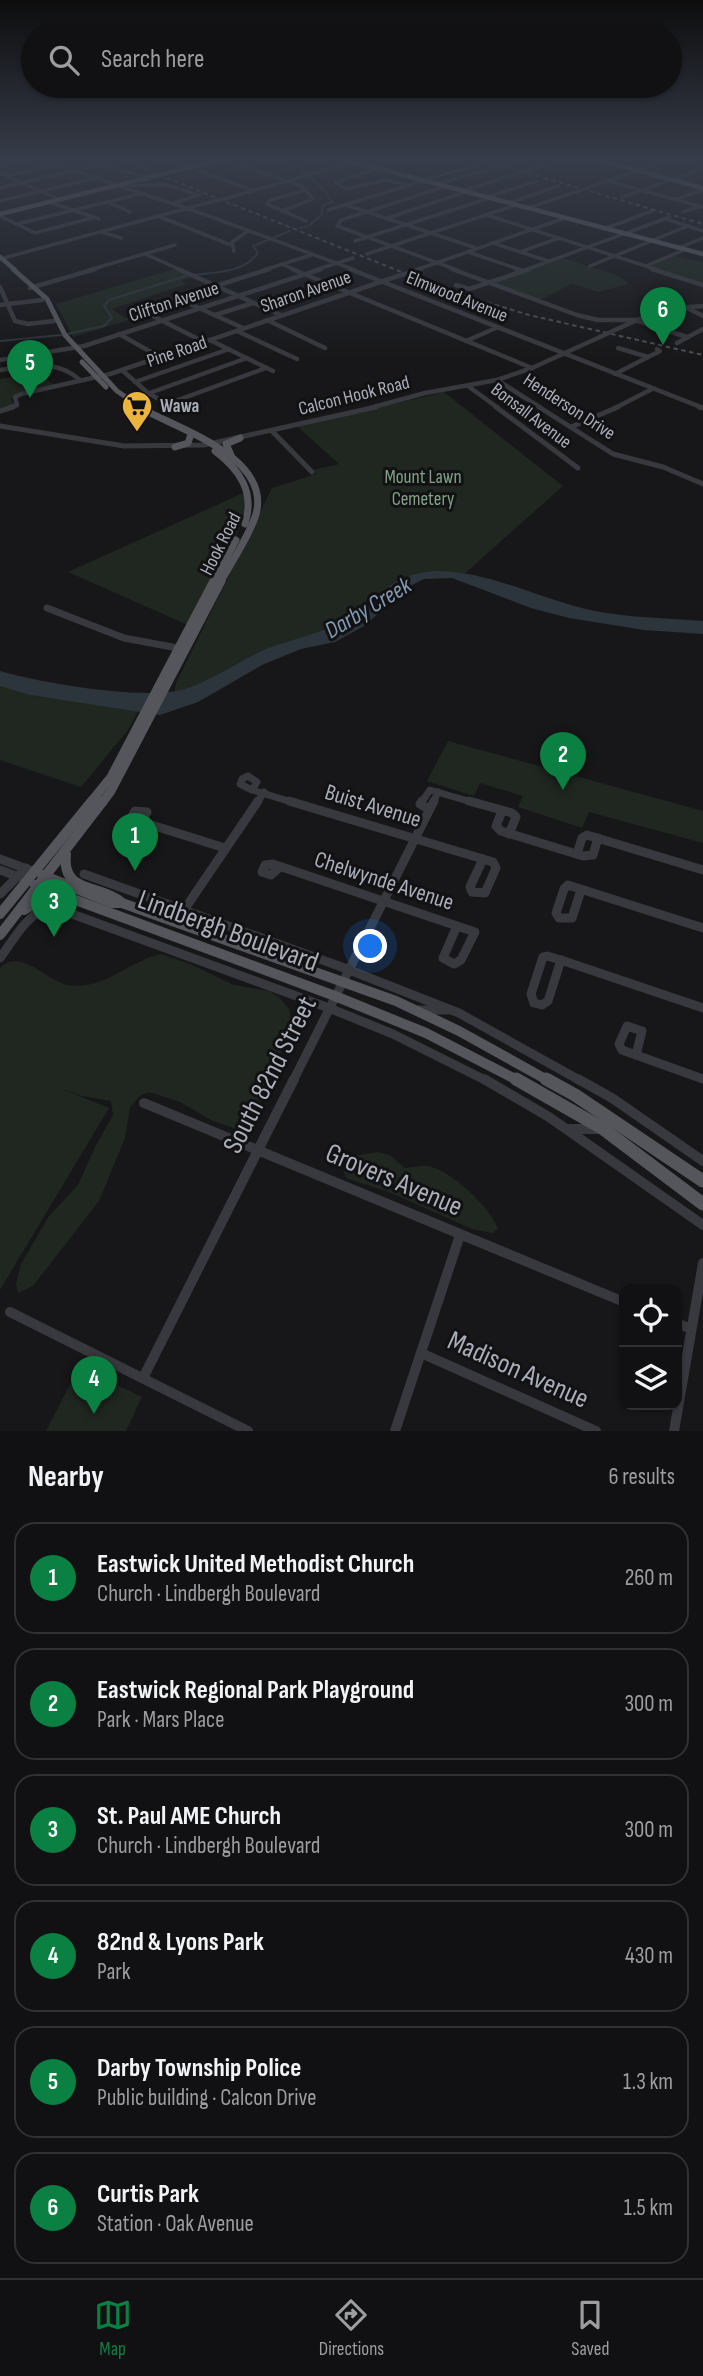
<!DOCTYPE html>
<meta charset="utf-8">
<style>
:root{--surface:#111113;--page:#1a1a1c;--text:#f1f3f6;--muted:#9c9da0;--line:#303133;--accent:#0b8043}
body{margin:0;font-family:"Sofia Sans Condensed",sans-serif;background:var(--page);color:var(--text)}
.controls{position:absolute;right:21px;bottom:21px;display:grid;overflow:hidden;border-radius:14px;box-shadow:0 2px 5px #0004}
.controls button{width:63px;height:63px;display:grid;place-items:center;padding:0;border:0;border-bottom:2px solid var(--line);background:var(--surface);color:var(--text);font:35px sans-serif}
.you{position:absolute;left:371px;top:947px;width:24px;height:24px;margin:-18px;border:5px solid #fff;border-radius:50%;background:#1a73e8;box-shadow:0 0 0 10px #1a73e833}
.badge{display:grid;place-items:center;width:46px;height:46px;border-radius:50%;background:var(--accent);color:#fff;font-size:23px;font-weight:700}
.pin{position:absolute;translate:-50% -58px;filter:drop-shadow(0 2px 4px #0008)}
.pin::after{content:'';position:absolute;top:37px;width:24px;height:21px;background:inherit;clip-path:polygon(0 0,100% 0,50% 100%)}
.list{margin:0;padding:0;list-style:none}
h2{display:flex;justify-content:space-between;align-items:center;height:91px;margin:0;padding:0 28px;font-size:30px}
h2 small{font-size:23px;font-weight:400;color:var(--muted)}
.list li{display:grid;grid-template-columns:46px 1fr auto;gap:21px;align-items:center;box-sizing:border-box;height:112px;margin:0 14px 14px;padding:0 14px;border:2px solid var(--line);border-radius:21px}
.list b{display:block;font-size:26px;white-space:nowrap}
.list p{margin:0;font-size:23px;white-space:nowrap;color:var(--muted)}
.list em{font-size:23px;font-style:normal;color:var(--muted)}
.icon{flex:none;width:38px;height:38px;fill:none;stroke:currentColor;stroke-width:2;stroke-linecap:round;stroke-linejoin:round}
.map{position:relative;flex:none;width:703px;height:1431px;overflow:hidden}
.search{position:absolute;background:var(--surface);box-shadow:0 2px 5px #0004;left:21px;right:21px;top:21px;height:77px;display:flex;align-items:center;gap:18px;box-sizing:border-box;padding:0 24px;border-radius:38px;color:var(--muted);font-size:26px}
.sheet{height:847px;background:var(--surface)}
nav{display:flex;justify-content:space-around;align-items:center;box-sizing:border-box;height:98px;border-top:2px solid var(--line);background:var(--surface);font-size:19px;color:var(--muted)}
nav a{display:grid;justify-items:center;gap:4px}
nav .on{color:var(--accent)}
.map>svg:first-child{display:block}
</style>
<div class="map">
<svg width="703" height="1431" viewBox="0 0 703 1431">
<rect width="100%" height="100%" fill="#171719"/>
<g fill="#1f2720">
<path d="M674 256 703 262V283L649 266Z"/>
<path d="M562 258 619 276 629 284 598 292 572 284 540 300 493 283Z"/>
<path d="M178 268 196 276 181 281 187 284 112 309 129 320 73 337 56 304Z"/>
<path d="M34 373 56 385 16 395 11 399 14 405 0 410V379Z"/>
<path d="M444 392 563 486 462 576 416 578 372 612 172 702 176 683 272 488 316 474 313 470 339 464 298 427Z"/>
<path d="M241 494H246C250 524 203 596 188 625L68 572Z"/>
<path d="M0 684 34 696 139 710 128 730 81 787 0 760Z"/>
<path d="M448 741 703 811V843L589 812 582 828 518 807 523 796 480 783 474 796 427 781Z"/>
<path d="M161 954 190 964 234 985 269 991 279 997 289 1009 292 1023 266 1092 249 1121 236 1129 213 1121 180 1102 149 1092 141 1095 130 1107 125 1138 99 1201 33 1286 18 1293 16 1284 21 1264 49 1216 78 1185 95 1147 113 1115 111 1101 82 1096 57 1087 109 1108 0 1290V968C20 947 47 981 68 985 103 991 129 961 161 954Z"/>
<path d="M377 1152 390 1155 405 1168C412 1168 421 1165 428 1166 451 1170 491 1208 498 1229L492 1233 472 1229 389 1192 346 1178 344 1172 354 1156Z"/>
<path d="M79 1367 142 1397 126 1431H46Z"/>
</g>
<path fill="#2d353c" d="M433 571C490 570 540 600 595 611 630 618 667 618 703 621V634L644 630 569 618 531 608 452 578 424 579 410 586 364 626 335 642 301 649 262 665 198 702 160 715 30 695 0 686V671C41 683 146 701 185 689 213 680 239 661 266 649 293 639 320 634 346 620 365 610 378 592 397 581 408 575 420 573 433 571Z"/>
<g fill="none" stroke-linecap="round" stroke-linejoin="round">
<g stroke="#2d353c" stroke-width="2">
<path d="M290 160C305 178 320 180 332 202L322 206V214L309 226 300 228"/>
<path d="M273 238 290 231"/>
<path d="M194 275C217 272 243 273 258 253L253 246 268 240"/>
<path d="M67 334 104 326 112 318 104 306 109 300 189 275"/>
<path d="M0 341 61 335"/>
</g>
<g stroke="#38393e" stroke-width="3.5">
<path d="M42 160 209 216 355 270"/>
<path d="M87 160 145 177 139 178"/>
<path d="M135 160 149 166"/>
<path d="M169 160 188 167"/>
<path d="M224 160 302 186 313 199 282 211"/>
<path d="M685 160 703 165"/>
<path d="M181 164 197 160"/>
<path d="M360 164 374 160"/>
<path d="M503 165 518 160"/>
<path d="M0 166 17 160"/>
<path d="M196 170 254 191"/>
<path d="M526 171 561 160"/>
<path d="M0 173 58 199"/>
<path d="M7 176 56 165"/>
<path d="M608 181 703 207"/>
<path d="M437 184 497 167"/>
<path d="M129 186 164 184 199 195 174 203"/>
<path d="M444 187 341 220 337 226 457 270"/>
<path d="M0 188 101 164"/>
<path d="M346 189 385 180 407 185"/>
<path d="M346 189 335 182 377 169"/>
<path d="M585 189 667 160"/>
<path d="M306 190 271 200 267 204 306 221"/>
<path d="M462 191 520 173"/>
<path d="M487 197 537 181"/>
<path d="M622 197 703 169"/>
<path d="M224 199 354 162"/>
<path d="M677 199 703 190"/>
<path d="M0 201 100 177"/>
<path d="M49 202 99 219"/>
<path d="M108 202 130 212"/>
<path d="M509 203 558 186"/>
<path d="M346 205 476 248"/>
<path d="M528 208 581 190"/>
<path d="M328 210 423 181"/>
<path d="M683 212 699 207"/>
<path d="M487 215 658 270"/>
<path d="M0 216 35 233 92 218"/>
<path d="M158 216 231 245"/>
<path d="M388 218 465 192"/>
<path d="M666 219 703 231"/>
<path d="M17 224 144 193"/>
<path d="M604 229 652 211"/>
<path d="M101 232 121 238"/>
<path d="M355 241 490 198"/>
<path d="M493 243 548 261"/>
<path d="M678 248 703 238"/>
<path d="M234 251 232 242 248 231"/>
<path d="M468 252 521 270"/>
<path d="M520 252 559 238"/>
<path d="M145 254 181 270"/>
<path d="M367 254 516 205"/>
<path d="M0 259 218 200"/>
<path d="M281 264 296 270"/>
<path d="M590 266 688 226"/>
<path d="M646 266 684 250"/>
<path d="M89 270 175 245"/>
<path d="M264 270 311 255"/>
<path d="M315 270 353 258"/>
<path d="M416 270 565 218"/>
<path d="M525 270 670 217"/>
</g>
<g stroke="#38393e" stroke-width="4.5">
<path d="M178 269 281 315"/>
<path d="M292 269 532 368"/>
<path d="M350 269 703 408"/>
<path d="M452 269 577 315 598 320H635L687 337"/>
<path d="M516 269 523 271"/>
<path d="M652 269 703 285"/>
<path d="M408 273 421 269"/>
<path d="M456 285 469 289 530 269"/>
<path d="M0 287 15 321 28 324 54 321"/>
<path d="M30 288 95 269"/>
<path d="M177 298 243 328"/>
<path d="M0 305 42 300"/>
<path d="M685 307 703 316"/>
<path d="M215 315 253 303"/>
<path d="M267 320 325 348"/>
<path d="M615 330 662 309 703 306"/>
<path d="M237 331 297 359"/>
<path d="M119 334 160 357"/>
<path d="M210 340 273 371"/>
<path d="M466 341 496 328"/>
<path d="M204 342 141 310 269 269"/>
<path d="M677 343 703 329"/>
<path d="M618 348 648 357"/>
<path d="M0 360 84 346 321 269"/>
<path d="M0 370C29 366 57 359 80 380"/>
<path d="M122 370 148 393 175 408"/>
<path d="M615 374 660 351 657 349"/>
<path d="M497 380 541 408"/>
<path d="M135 382 229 349"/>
<path d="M468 386 498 408"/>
<path d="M130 400 247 358"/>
<path d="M167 404 266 368"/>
<path d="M8 408 17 405 15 397 21 394 110 374 398 276"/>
<path d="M370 408 425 393 497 380 532 368 600 337"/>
<path d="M615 408 652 389"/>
</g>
<g stroke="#38393e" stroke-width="5">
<path d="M172 407 178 410"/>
<path d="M496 407 578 468"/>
<path d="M539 407 613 454 663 467 703 484"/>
<path d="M699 407 703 408"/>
<path d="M0 411 13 407"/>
<path d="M0 426 124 446 204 445 376 407"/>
<path d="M571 427 618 407"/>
<path d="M272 431 312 472"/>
</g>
<g stroke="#38393e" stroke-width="7">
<path d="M47 608 124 638 183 649"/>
<path d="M248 776 257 782 252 790 240 784 242 779Z"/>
<path d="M252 790 295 803"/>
<path d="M257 803 264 792"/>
<path d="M421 803 430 790 475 803"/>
<path d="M433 803 438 792"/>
</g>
<g stroke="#38393e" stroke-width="9">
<path d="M289 801 483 859"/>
<path d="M422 801 420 804 429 809"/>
<path d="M469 801 512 813 516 817 509 834"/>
<path d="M135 811 147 812 142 822 132 816Z"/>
<path d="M502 811 496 826 501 831 583 856 593 855 598 838"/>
<path d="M142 822 225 848"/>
<path d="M577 854 582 838 587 835 703 870"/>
<path d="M0 859 35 872"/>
<path d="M483 859 493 862 496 868 485 893 472 892 470 887Z"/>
<path d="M280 867 271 875 262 872 265 865 273 864 475 932 461 960 454 964 443 958 457 926"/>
<path d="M0 870 19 877"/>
<path d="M84 874 339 966 459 1013 581 1081"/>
<path d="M581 890 572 918H559L556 913 564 889 568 885 703 928"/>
<path d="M0 894 26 868"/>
<path d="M184 910 258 801"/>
<path d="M547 956 561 960 548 1001 542 1005 534 1003 531 994 543 957Z"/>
<path d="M0 958C15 938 27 912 53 907L329 1008 393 1034 487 1081"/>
<path d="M561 960 703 1008"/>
<path d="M418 1010H448"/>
<path d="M627 1026 642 1031 636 1055 622 1050 619 1044Z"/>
<path d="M636 1055 703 1079"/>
<path d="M293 1081 434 801"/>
</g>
<g stroke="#38393e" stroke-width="10">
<path d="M484 1079 549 1117 703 1225"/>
<path d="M578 1079 612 1098 703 1161"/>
<path d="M144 1103 624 1302"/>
<path d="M568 1129H598"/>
<path d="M10 1312 248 1431"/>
<path d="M677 1323 691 1329"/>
<path d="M421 1353 596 1431"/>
<path d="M143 1378 294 1079"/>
<path d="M395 1431 460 1235"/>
<path d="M674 1431 703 1263"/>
</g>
<g stroke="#54565c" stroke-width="4.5">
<path d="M346 160 703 254"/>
<path d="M599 160 703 188"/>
<path d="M167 173 220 160"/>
<path d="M0 214 155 176"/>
<path d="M0 257 15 270"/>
</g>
<g stroke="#54565c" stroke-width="5">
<path d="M13 269 47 299 65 335 117 391 142 408"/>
<path d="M82 362 106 387"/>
</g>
<g stroke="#54565c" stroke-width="7">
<path d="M139 407C175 428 267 455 257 510 254 528 230 565 220 583"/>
<path d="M175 447 188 443 190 437"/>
<path d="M215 451C240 470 255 492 245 524"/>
<path d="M231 455 226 444 240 438"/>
<path d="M214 583 236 540"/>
</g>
<g stroke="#54565c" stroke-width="9">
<path d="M90 803 111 777 214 581"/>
<path d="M102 803 111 791 221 581"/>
</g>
<g stroke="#54565c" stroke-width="10">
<path d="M66 854C61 894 100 884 121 902"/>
<path d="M42 875 112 903H122L396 1001 459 1031 549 1081"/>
<path d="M35 885 335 996 426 1033 519 1081"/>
<path d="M24 910 40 900 63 898"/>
<path d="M0 914 92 801"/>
<path d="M238 930 243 939 255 948"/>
<path d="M0 935 103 801"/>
</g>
<g stroke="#54565c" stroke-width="13">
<path d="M516 1079 602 1128 703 1204"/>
<path d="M546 1079 575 1095 703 1181"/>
</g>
<path stroke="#4b4d52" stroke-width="2" d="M428 179 494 160"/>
<g stroke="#4b4d52" stroke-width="2" stroke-dasharray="4.5 3.5" stroke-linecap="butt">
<path d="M122 160 449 291 529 315 703 355"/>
<path d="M482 160 703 224"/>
</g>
<g stroke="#38393e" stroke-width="3.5">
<path d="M581 190 585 189"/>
<path d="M218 200 224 199"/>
</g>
<g stroke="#38393e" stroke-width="4.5">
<path d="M398 276 408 273"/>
<path d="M600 337 615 330"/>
</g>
<path stroke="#54565c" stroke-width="4.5" d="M155 176 167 173"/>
</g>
<linearGradient id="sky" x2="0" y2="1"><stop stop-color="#0d0d0e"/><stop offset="0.44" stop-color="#363c49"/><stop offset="1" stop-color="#363c49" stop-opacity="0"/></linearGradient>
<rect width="703" height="361" fill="url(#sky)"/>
<defs>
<g id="supermarket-pin" transform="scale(1.575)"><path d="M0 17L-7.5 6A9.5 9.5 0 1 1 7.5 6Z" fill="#ebb43c" stroke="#121214"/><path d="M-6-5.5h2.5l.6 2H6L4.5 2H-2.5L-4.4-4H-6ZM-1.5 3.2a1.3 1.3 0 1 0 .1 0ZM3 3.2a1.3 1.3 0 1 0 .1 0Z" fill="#111"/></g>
</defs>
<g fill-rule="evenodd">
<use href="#supermarket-pin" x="137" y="406"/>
</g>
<g text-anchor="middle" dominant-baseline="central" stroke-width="6" stroke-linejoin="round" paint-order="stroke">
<g font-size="19" fill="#a9aeb8" stroke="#121214">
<text transform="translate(306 292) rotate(-19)">Sharon Avenue</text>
<text transform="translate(457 297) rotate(22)">Elmwood Avenue</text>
<text transform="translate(174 302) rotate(-18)">Clifton Avenue</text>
<text transform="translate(177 352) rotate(-19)">Pine Road</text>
<text transform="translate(354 396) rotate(-14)">Calcon Hook Road</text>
<text transform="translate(569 407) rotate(33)">Henderson Drive</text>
<text transform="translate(531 416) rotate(37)">Bonsall Avenue</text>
<text transform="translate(221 544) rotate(-63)">Hook Road</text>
</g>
<g font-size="19" font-weight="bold" fill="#a9aeb8" stroke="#121214" text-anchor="start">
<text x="160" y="406">Wawa</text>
</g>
<g font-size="19" fill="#81a284" stroke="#121214">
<text x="423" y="477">Mount Lawn<tspan x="423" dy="22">Cemetery</tspan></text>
</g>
<g font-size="23" fill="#a9aeb8" stroke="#121214">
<text transform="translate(373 806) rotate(17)">Buist Avenue</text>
<text transform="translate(384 881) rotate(18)">Chelwynde Avenue</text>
</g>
<g font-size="24" font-style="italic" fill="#829ab2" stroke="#121214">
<text transform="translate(368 608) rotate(-31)">Darby Creek</text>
</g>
<g font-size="28" fill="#a9aeb8" stroke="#121214">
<text transform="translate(228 931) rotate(20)">Lindbergh Boulevard</text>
<text transform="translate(270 1075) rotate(-63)">South 82nd Street</text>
<text transform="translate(394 1180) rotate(23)">Grovers Avenue</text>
<text transform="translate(518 1370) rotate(24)">Madison Avenue</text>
</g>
</g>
</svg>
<div class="controls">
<button><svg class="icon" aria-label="locate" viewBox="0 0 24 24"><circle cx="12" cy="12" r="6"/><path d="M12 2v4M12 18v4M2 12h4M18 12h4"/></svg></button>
<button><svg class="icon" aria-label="layers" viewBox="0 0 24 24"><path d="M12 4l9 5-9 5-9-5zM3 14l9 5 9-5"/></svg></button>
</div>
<div class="you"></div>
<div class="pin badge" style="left:135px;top:871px">1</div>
<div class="pin badge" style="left:563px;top:790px">2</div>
<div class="pin badge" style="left:54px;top:937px">3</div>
<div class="pin badge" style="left:94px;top:1414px">4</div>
<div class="pin badge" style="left:30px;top:398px">5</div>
<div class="pin badge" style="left:663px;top:345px">6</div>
<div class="search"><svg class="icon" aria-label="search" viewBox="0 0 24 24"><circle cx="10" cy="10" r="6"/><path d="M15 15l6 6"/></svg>Search here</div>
</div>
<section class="sheet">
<h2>Nearby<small>6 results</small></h2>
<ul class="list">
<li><span class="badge">1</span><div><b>Eastwick United Methodist Church</b><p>Church · Lindbergh Boulevard</p></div><em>260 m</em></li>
<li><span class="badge">2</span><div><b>Eastwick Regional Park Playground</b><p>Park · Mars Place</p></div><em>300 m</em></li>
<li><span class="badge">3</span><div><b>St. Paul AME Church</b><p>Church · Lindbergh Boulevard</p></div><em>300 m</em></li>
<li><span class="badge">4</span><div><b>82nd &amp; Lyons Park</b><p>Park</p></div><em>430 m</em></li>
<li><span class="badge">5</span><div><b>Darby Township Police</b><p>Public building · Calcon Drive</p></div><em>1.3 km</em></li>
<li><span class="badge">6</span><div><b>Curtis Park</b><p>Station · Oak Avenue</p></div><em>1.5 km</em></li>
</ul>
</section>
<nav>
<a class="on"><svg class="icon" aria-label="map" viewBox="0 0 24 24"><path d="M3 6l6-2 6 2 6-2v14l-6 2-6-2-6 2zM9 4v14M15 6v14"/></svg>Map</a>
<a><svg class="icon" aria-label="directions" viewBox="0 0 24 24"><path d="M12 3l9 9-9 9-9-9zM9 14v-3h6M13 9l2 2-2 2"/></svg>Directions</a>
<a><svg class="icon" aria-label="saved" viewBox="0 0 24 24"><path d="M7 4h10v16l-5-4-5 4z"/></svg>Saved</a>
</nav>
